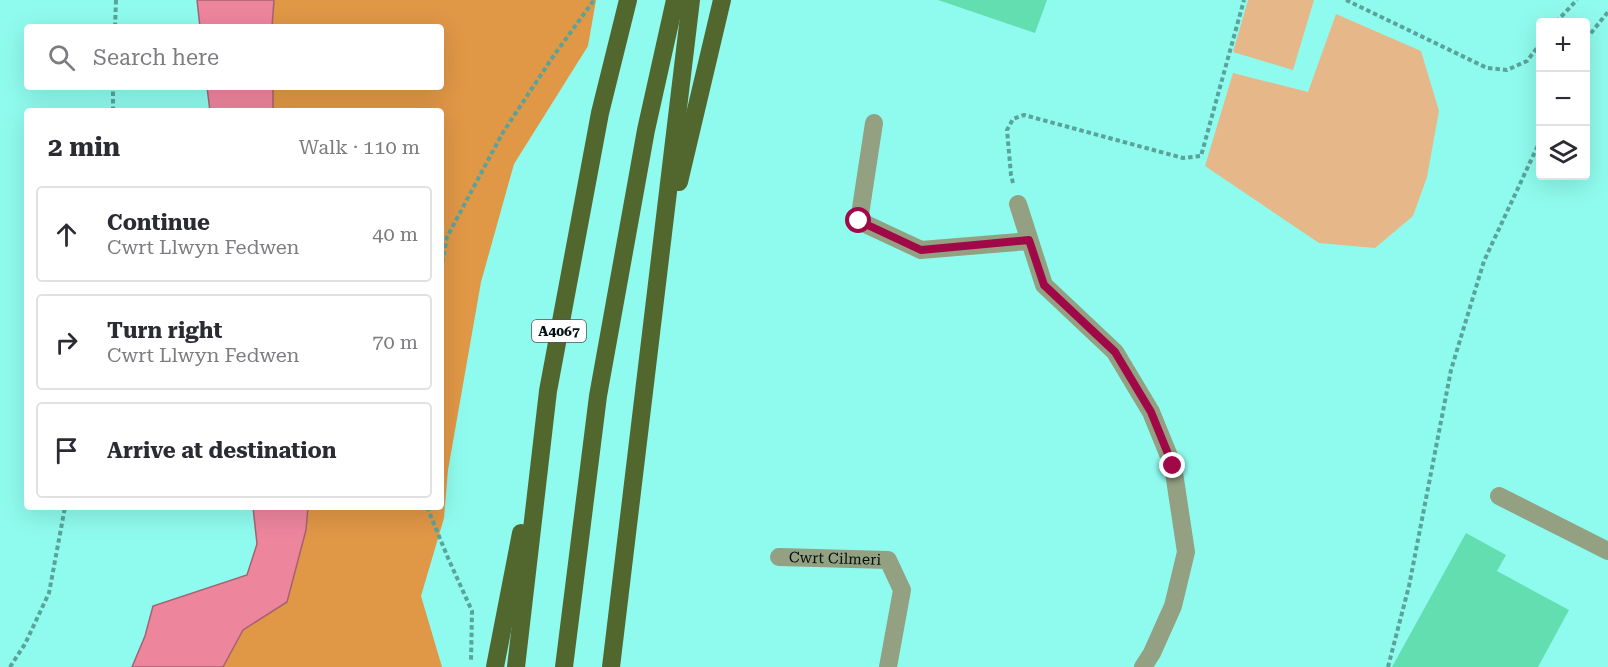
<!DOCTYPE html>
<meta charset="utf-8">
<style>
:root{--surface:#fff;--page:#f2f2f3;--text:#2b2b33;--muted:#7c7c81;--line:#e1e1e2}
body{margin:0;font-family:"Roboto Serif",serif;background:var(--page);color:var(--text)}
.controls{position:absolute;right:18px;top:18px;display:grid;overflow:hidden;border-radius:6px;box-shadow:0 6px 24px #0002}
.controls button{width:54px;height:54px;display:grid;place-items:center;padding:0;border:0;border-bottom:2px solid var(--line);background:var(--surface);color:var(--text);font:30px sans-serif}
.stop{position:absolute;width:18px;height:18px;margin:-14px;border:4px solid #a10848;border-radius:50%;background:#fff}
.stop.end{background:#a10848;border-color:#fff;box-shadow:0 2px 6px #0008}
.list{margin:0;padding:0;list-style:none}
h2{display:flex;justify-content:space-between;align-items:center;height:78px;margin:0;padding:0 24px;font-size:26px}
h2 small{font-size:20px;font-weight:400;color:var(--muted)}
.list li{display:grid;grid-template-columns:39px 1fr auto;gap:18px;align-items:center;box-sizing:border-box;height:96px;margin:0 12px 12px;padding:0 12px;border:2px solid var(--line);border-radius:6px}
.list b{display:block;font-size:22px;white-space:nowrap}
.list p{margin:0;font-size:20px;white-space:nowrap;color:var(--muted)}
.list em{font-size:20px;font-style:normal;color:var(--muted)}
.icon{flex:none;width:33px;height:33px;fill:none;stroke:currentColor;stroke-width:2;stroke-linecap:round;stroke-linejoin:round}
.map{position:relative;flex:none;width:1608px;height:667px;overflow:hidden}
.search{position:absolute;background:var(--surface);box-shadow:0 6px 24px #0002;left:24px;top:24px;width:420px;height:66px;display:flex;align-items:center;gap:15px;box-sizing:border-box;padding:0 21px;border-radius:6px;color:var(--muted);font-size:22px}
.panel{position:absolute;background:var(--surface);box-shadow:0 6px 24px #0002;left:24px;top:108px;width:420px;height:402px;border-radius:6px}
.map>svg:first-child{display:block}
</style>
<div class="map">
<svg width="1608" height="667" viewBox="0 0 1608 667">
<rect width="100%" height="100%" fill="#8ffbee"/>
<g fill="#e6b789">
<path d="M1248 0H1314L1293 70 1233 52Z"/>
<path d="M1336 14 1421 51 1439 111 1427 177 1413 216 1375 248 1319 243 1205 166 1233 73 1308 92Z"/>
</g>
<path fill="#e09746" d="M274 0H596L588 46 514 164 481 282 448 470 444 518 421 596 442 667H223L243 630 287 602 306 530 308 507H441V111H273V87H441V27H272Z"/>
<g fill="#ed859d" stroke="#a66272" stroke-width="1.5">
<path d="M197 0H274L272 27H200Z"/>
<path d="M207 87H273V111H210Z"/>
<path d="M253 507H308L306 530 287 602 243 630 223 667H132L145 636 153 606 247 575 257 544Z"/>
</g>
<g fill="#63deb0">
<path d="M938 0H1047L1035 33Z"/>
<path d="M1466 533 1506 555 1497 571 1569 610 1538 667H1392Z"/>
</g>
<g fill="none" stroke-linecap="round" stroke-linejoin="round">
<g stroke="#59a39a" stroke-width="4" stroke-dasharray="4.5 3" stroke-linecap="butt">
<path d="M1346 0 1487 68 1507 70 1527 61 1540 44"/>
<path d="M1556 22 1577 0"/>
<path d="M115 27 116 0"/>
<path d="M1586 39 1608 12"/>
<path d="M113 111V87"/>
<path d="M1013 183 1011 175 1007 130 1013 119 1024 115 1183 158 1201 156 1244 0"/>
<path d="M441 270 447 237 502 134 552 58 594 0"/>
<path d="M427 507 448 558 472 611 471 662"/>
<path d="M10 667 25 644 49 593 65 507"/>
<path d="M1388 667 1409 586 1451 370 1484 261 1540 141"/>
</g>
<g stroke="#93a082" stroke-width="18">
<path d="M874 123 859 221 921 250 1029 241"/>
<path d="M1018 204 1044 285 1115 352 1151 412 1173 466 1186 552 1173 606 1152 653 1143 667"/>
<path d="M1499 496 1608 551"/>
<path id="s1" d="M779 557 888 560 902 590 888 667"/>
</g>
<g stroke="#52672d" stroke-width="18">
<path d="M679 182 722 0"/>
<path d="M495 667 521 533"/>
<path d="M516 667 548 391 600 113 628 0"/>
<path d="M564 667 598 396 646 130 675 0"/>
<path d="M611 667 691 0"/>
</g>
</g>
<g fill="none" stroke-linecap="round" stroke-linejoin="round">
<path stroke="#a10848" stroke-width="8" d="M859 221 921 250 1029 240 1044 285 1115 352 1151 412 1173 466"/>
</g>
<g text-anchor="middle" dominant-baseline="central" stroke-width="4.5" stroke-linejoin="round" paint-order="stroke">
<rect fill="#fff" stroke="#4c5857" stroke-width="1.5" x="532" y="320" width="54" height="22" rx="4.5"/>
<g font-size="14" font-weight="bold" fill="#00110f">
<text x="559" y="331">A4067</text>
</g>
<g font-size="15" fill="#00110f" stroke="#fff">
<text stroke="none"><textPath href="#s1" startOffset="56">Cwrt Cilmeri</textPath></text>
</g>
</g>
</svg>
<div class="controls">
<button>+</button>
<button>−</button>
<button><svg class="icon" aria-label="layers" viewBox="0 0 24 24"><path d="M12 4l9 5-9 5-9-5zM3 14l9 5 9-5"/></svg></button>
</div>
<div class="stop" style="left:859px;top:221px"></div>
<div class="stop end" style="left:1173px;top:466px"></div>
<div class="search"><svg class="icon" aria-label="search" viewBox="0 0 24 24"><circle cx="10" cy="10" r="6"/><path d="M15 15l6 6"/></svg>Search here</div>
<section class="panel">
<h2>2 min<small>Walk · 110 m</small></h2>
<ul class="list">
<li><svg class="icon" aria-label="ahead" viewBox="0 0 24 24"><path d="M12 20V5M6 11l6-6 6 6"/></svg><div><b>Continue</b><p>Cwrt Llwyn Fedwen</p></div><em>40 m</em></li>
<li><svg class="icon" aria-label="right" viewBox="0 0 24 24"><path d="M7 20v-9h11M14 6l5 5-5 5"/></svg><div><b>Turn right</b><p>Cwrt Llwyn Fedwen</p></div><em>70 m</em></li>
<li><svg class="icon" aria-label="arrive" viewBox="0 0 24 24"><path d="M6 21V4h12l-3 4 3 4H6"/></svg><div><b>Arrive at destination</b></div></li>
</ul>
</section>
</div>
